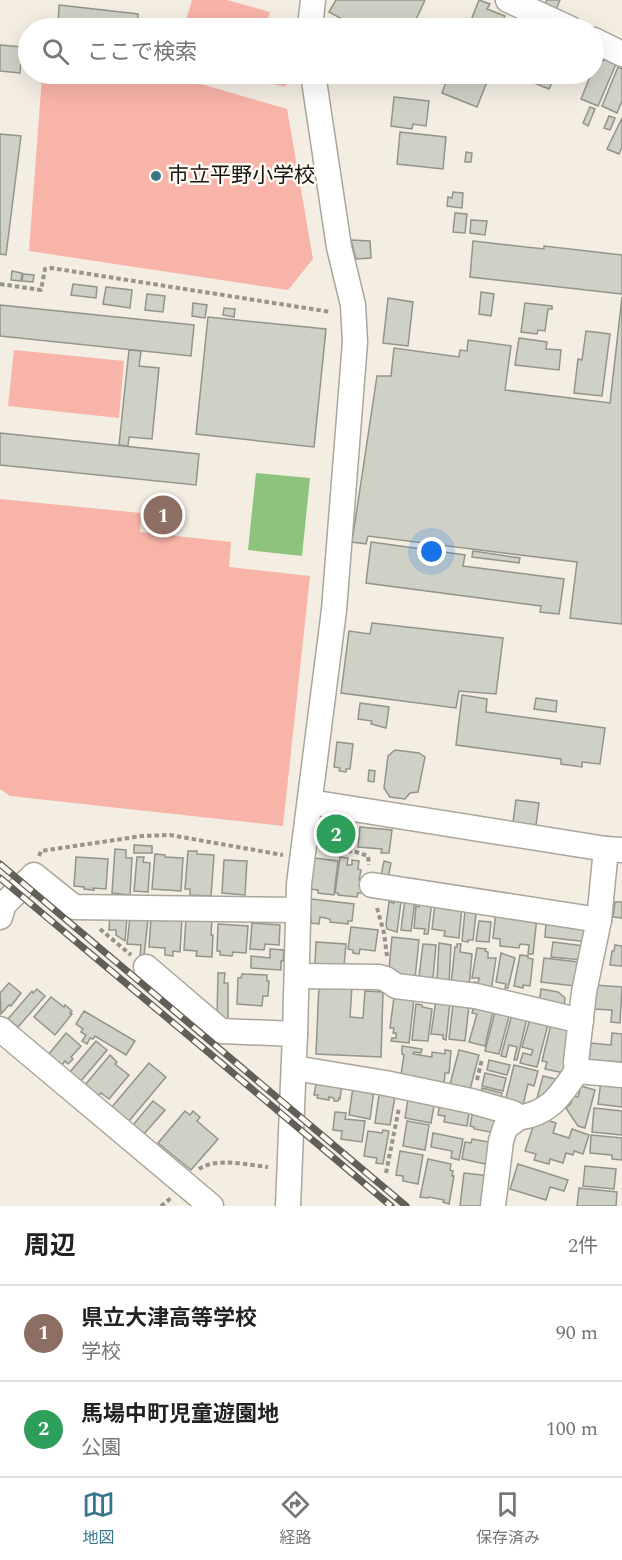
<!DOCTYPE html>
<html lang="ja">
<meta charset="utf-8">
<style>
:root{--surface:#fff;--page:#f6f6f6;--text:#222;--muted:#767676;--line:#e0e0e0;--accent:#36768a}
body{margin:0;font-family:Spectral,"Noto Sans JP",serif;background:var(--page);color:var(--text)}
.you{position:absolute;left:432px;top:552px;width:21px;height:21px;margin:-15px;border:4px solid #fff;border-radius:50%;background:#1a73e8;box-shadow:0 0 0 9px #1a73e833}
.badge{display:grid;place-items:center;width:39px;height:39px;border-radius:50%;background:var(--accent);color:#fff;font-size:20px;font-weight:700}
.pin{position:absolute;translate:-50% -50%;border:3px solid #fff;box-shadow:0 2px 6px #0006}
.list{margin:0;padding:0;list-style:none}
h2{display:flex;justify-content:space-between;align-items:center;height:78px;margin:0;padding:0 24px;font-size:26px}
h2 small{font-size:20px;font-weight:400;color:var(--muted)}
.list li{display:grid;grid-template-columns:39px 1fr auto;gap:18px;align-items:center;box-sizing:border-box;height:96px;padding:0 24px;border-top:2px solid var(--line)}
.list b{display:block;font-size:22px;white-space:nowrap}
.list p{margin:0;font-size:20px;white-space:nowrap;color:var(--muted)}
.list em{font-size:20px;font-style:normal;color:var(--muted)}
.icon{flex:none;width:33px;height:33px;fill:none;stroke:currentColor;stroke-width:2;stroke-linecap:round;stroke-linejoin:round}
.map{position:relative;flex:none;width:622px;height:1206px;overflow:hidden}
.search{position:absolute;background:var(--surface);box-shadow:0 6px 24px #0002;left:18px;right:18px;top:18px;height:66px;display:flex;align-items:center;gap:15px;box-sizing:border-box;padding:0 21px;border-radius:33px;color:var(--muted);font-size:22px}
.sheet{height:270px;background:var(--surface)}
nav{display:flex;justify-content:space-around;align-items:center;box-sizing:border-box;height:84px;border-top:2px solid var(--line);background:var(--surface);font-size:16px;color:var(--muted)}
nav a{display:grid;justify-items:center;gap:3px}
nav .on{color:var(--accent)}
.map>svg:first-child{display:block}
</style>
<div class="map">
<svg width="622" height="1206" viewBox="0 0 622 1206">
<rect width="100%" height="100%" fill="#f3ede2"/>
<g fill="#f9b4a9">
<path d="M192 0H227L270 12 265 28H184Z"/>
<path d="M61 74H167L287 109 313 259 288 290 29 251 42 76H59Z"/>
<path d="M262 74H289L285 87 260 80Z"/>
<path d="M14 350 124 361 119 418 8 406Z"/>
<path d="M0 499 141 513 140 532 231 542 229 567 310 576 283 826 10 796 0 789Z"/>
<path d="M327 819 357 823 352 848 316 844 318 825Z"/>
</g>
<path fill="#8ec37e" d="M256 473 310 478 302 556 248 550Z"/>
<g fill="#d0d1c6" stroke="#93948a" stroke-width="1.5">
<path d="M336 0H425L412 28H342L346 21 329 12Z"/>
<path d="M479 0 490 4 487 9 505 16 500 28H468Z"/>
<path d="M547 0H560L555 12 543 7Z"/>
<path d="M59 5 138 14 137 28H58Z"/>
<path d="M0 45 22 47 20 73 0 71Z"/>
<path d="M598 59 603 61 604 59 616 64 598 106 581 99 591 74H594V69Z"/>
<path d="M618 67 622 69V101L617 113 602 106Z"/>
<path d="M216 74H239L238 83 216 79Z"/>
<path d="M371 74H391L387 81Z"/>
<path d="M449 74H490L477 107 442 93Z"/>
<path d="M530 74H556L549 89 527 80Z"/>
<path d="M394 97 429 101 426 126 413 124 412 129 391 126Z"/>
<path d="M590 107 595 109 588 126 583 123Z"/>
<path d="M609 116 615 118 610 130 604 128Z"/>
<path d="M622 118V147L619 154 607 149Z"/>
<path d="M400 132 446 137 443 169 397 164Z"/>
<path d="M0 134 21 136 6 255 0 254Z"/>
<path d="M466 152 472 153 471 162H465Z"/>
<path d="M453 192 463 193 462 208 447 206 448 197 452 198Z"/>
<path d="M455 213 467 214 465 233 453 232Z"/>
<path d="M471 220 487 221 485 235 470 233Z"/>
<path d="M351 240 370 241 371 258 356 259Z"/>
<path d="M473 241 544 249V246L622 255V294L470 277Z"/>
<path d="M12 271 22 273 21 281 11 280Z"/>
<path d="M23 274 34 275 33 282 22 281Z"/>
<path d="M73 284 97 287 96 298 71 295Z"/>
<path d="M106 287 132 290 130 308 103 304Z"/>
<path d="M481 292 494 294 491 316 479 314Z"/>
<path d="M147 294 165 296 163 312 145 310Z"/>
<path d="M622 297V624L570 618 577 562 368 536 366 544 352 542 377 376H391L394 348 459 357 460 350 467 351 468 340 511 346 505 390 610 403Z"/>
<path d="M388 298 413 302 408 346 383 343Z"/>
<path d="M193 303 207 305 205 318 192 316Z"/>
<path d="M525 303 552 306V309H548L545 331 538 330 537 334 521 332Z"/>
<path d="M0 305 194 325 191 356 0 336Z"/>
<path d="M224 308 235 309 234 317 223 315Z"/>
<path d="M208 317 326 329 314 447 196 434Z"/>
<path d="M586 331 610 334 602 396 574 393 578 359 582 360Z"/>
<path d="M519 338 547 342 546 349 561 350 559 370 515 365Z"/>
<path d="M129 350 141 351 139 366 159 368 152 439 129 437 128 446 119 445Z"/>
<path d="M0 433 199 454 196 485 0 465Z"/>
<path d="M371 542 465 555 463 566 564 579 559 614 540 612 541 606 366 583Z"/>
<path d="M473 551 520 558 519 563 472 557Z"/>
<path d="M372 623 503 638 496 694 459 691 456 708 341 693 349 631 370 634Z"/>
<path d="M462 695 487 699 486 712 605 728 600 764 582 762V767L561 764V759L456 745Z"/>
<path d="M536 698 557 701 556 712 534 709Z"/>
<path d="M360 703 389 707 386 728 371 724 372 721 358 719Z"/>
<path d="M337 742 353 744 350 769H346V772L339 771 340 768 334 767Z"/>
<path d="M395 750 419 753 425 757 418 792 410 793 405 799 390 797 384 788 388 756Z"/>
<path d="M369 770 375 771 374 782 368 781Z"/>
<path d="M516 800 539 803 536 825 513 822Z"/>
<path d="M360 827 392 830 389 853H381L382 849 358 847Z"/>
<path d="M134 845 152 846V853H134Z"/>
<path d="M115 849 126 850V858H132L130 895 112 893Z"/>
<path d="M188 851H197V854L214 855 211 896 190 895V889H185Z"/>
<path d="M155 854 165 855V857L183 858 181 891 152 889Z"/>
<path d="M76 857 108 859 106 889 93 888 94 890 84 889V887L74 886Z"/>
<path d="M137 857H144L143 862 150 863 148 892 134 891Z"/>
<path d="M340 857 348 858 347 865H352V860L359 861 358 869 361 870 359 880 366 881 364 893H358L357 897 338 895V893H335Z"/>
<path d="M314 858 338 861 334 895 318 893V890L310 889Z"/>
<path d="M224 860 247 861 245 895 222 893Z"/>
<path d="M384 861 391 863 388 878 381 876Z"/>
<path d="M311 899 354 904 352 921H348V924L330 922V919L320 917 319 924 311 923V919H309Z"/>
<path d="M405 899 415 900 411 931 401 930Z"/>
<path d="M420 900 432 901 428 934H424L425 929 414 928 416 906 419 907Z"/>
<path d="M394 901 401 902 397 932 387 929 386 925 389 902 394 903Z"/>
<path d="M615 902H622V918L613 917Z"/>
<path d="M435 904 445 905V909L454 910V905L462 906 459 938 444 936 445 931 432 929Z"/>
<path d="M465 911 476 914 473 940H468V942L462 941Z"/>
<path d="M496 912 537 917 533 954H528L529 945 520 944 519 948 500 946V939L493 938Z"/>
<path d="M110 915 127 917 125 941 116 935V930H109Z"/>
<path d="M130 918 148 919 144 956H140L141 945 127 944Z"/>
<path d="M182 918 180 952 173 951V956L165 955V948L149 947 151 919Z"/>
<path d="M186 918 212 920 211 935H213L212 957 196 956 197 951 184 950Z"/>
<path d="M479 921 491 922 489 942 476 941Z"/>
<path d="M252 923 280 925 279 945 265 944 264 950 250 949Z"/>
<path d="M546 923 590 928 588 942 545 937Z"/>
<path d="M218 924 248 926 246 953 233 952 232 956 220 955V951H217Z"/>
<path d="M351 927 378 930 375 951 360 949 359 954 353 953V950L348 949Z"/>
<path d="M392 937 419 940 415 978 392 976 389 969Z"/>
<path d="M316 942 346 944 344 966 315 964Z"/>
<path d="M553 942 584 946 582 960 551 957Z"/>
<path d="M439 943 451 945 449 984 437 980Z"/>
<path d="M423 944 436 945 433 978 419 977Z"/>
<path d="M457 944H461L460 952 472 954 469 987 451 985 455 947H457Z"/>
<path d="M615 945 622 946V966L610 965 612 951H614Z"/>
<path d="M477 948 486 949 485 951 488 952V958H496L491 991 474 989V982L478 983 479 978H472Z"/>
<path d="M270 949 284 950 283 961H281V970L251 968V956L270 958Z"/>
<path d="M501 953 515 958 508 988H505L506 984 496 982Z"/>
<path d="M520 955 528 956V958L533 959 530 986 523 985V988L514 986Z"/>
<path d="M544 958 578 962 575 986 541 982Z"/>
<path d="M218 973H225L224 983H228V1020L217 1016Z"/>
<path d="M242 974 267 975V981H269L268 996H263L262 1006 237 1004 238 978H241Z"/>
<path d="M9 983 21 993 11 1006 9 1005 1 1014 0 993Z"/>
<path d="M319 984 352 986 350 1017 363 1018 365 991 383 992 381 1057 316 1054Z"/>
<path d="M595 985 622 987 620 1023 611 1022 612 1010 593 1009Z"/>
<path d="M37 989 45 996 18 1027 8 1019 32 991 33 993Z"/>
<path d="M541 989 558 992 565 998 564 1006H539Z"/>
<path d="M51 997 64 1007 65 1005 72 1011 70 1013 72 1014 55 1035 34 1017Z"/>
<path d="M394 997 414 999 409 1043 391 1041 392 1038H396V1033H393L394 1028H390Z"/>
<path d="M436 1000 450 1001 446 1040 443 1039V1035L431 1034Z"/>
<path d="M416 1004 422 1005V1007L432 1009 428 1041 412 1040Z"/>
<path d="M453 1004 469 1006 465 1041 449 1039Z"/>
<path d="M474 1006 493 1011 485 1046 469 1042 477 1014 472 1013Z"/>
<path d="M84 1011 135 1041 126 1055 95 1036 93 1039 90 1038 87 1044 82 1041 86 1035 81 1032 83 1029 76 1024Z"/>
<path d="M495 1012 509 1016 499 1054 485 1051Z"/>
<path d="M512 1014 527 1018 517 1060H514L517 1047 509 1045 506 1057 501 1056Z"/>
<path d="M530 1019 548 1024 537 1067 520 1063 523 1053 531 1055 533 1050 522 1047Z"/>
<path d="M551 1024 570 1029 564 1073 545 1069 547 1062 542 1061Z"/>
<path d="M66 1033 81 1046 71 1057 73 1059 68 1064 65 1061 62 1065 49 1054Z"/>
<path d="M612 1033 622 1034V1062L589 1060 591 1043 611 1045Z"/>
<path d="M96 1041 107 1050 81 1081 70 1072Z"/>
<path d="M402 1046 422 1049 421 1053 414 1052 413 1054 432 1057V1052L445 1054V1050L451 1051 449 1073H445L444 1085 415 1082 416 1077 401 1075 404 1055 402 1054Z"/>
<path d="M459 1050 479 1055 468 1097 448 1092Z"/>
<path d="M110 1055 117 1062 115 1064 129 1075 109 1099 101 1093 98 1096 85 1085Z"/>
<path d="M489 1060 510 1065 507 1075 487 1070Z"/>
<path d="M149 1063 166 1077 129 1121 112 1107Z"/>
<path d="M514 1065 538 1071 534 1086 528 1084 523 1105 508 1101 505 1102Z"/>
<path d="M485 1073 506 1078 503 1091 482 1086Z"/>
<path d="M543 1076 560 1080 536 1102Z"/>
<path d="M317 1079 342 1083 340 1099 339 1098 338 1101H334V1098L329 1097V1100L317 1098 318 1095H314Z"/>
<path d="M601 1081 622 1083V1107L598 1104Z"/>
<path d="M581 1086 595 1090 585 1128 578 1126 566 1108 571 1103 573 1096 578 1097Z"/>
<path d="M353 1087 374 1090 370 1119 349 1115Z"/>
<path d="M482 1088 502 1093 499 1106 479 1101Z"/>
<path d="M379 1095 395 1097 390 1125 375 1123Z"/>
<path d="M408 1099 435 1100 431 1123 405 1118Z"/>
<path d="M153 1101 165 1110 144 1134 133 1125Z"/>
<path d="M440 1102 470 1107 467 1126 444 1122 445 1116 438 1115Z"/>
<path d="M594 1108 622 1111V1135L592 1132Z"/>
<path d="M473 1110 499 1116 495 1133 474 1129V1127L470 1126Z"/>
<path d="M185 1111 190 1115 193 1111 200 1117 197 1121 218 1139 191 1170 158 1143Z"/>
<path d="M335 1112 346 1113 345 1119 365 1121 362 1142 341 1139 342 1131 333 1130Z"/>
<path d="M544 1119 556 1123 553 1133 569 1138 572 1129 589 1135 583 1154 574 1151 573 1155 566 1153 563 1163 550 1159 549 1164 534 1160 536 1154 525 1151 535 1121 543 1124Z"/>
<path d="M407 1121 429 1125 425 1150 403 1146Z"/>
<path d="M383 1130 389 1131 383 1164 376 1163 377 1158 364 1156 368 1131 382 1133Z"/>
<path d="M433 1133 463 1139 459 1160 451 1158 452 1151 431 1147Z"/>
<path d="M591 1135 622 1138V1160L612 1159V1155L590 1153Z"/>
<path d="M472 1139 494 1143 490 1165 462 1159 465 1142 471 1143Z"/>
<path d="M400 1151 423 1155 418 1184 403 1181V1176L396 1175Z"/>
<path d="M428 1159 451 1164 450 1170 453 1171 452 1176H454L449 1204 443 1202 444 1200 429 1197 428 1198 420 1197Z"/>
<path d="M518 1164 568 1180 564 1191 550 1187 546 1200 510 1189Z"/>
<path d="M585 1166 616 1169 614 1189 583 1186Z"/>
<path d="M464 1173 490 1176 487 1206H460Z"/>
<path d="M579 1188 617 1192 616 1206H577Z"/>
</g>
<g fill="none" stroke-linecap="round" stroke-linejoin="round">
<g stroke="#aba69c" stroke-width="27">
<g id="minor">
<path d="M508 0 569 28"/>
<path d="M311 28V18L313 0"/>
<path d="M594 40 622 54"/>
<path d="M310 802 606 849 622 850"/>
<path d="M606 849 599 920 584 992 576 1062 577 1071 622 1075"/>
<path d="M372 885 599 920"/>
<path d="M0 917 4 904 34 875 74 907 298 910"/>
<path d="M146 967 221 1031 295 1034"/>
<path d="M297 976 379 977 386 979 396 986 476 996 581 1021"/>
<path d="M0 1029 211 1206"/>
<path d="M294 1068 385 1083 471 1101 513 1113 518 1118C550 1113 560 1096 577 1071"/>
<path d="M288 1206 295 1034 299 884 334 610 355 342 353 305 339 247 313 74"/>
<path d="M493 1206 501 1141 505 1128 518 1118"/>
</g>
</g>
<g stroke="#98948c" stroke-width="4" stroke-dasharray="4.5 3" stroke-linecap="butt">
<path d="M0 284 41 290 45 269 51 268 331 312"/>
<path d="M325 848 356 852 368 856 369 865"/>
<path d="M39 856 41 851 142 836 170 835 283 855"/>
<path d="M377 908 384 933 387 956"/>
<path d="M100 929 131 955"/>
<path d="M477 1080 482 1059"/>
<path d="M199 1169C216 1157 248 1165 268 1167"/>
<path d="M386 1173 399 1108"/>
<path d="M161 1206 171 1198"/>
</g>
<use href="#minor" stroke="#fff" stroke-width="24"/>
<g stroke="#625e58" stroke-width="7">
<g id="rail">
<path d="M0 864 406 1206"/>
<path d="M0 878 208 1052 391 1206"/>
</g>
</g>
<use href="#rail" stroke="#fffaf2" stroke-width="4.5" stroke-dasharray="14" stroke-linecap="butt"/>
</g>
<circle fill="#36768a" stroke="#fffaf2" stroke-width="2" cx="156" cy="176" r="6"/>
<g text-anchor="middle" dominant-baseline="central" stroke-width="5" stroke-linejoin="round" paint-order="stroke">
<g font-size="21" fill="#151310" stroke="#fffaf2" text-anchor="start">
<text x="168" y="176">市立平野小学校</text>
</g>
</g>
</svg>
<div class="you"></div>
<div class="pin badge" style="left:163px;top:515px;background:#8d6e63">1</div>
<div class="pin badge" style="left:336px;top:834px;background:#2e9e5b">2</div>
<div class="search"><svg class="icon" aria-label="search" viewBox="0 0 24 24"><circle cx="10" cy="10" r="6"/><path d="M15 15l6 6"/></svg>ここで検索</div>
</div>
<section class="sheet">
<h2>周辺<small>2件</small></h2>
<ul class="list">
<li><span class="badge" style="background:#8d6e63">1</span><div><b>県立大津高等学校</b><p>学校</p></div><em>90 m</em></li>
<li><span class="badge" style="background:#2e9e5b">2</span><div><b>馬場中町児童遊園地</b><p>公園</p></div><em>100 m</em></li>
</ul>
</section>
<nav>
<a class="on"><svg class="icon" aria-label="map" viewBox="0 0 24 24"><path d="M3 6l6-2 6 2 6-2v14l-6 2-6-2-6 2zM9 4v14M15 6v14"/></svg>地図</a>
<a><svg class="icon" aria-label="directions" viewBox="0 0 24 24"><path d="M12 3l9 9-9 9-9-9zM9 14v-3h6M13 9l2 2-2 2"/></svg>経路</a>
<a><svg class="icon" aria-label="saved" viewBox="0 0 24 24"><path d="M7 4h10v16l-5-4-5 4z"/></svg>保存済み</a>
</nav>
